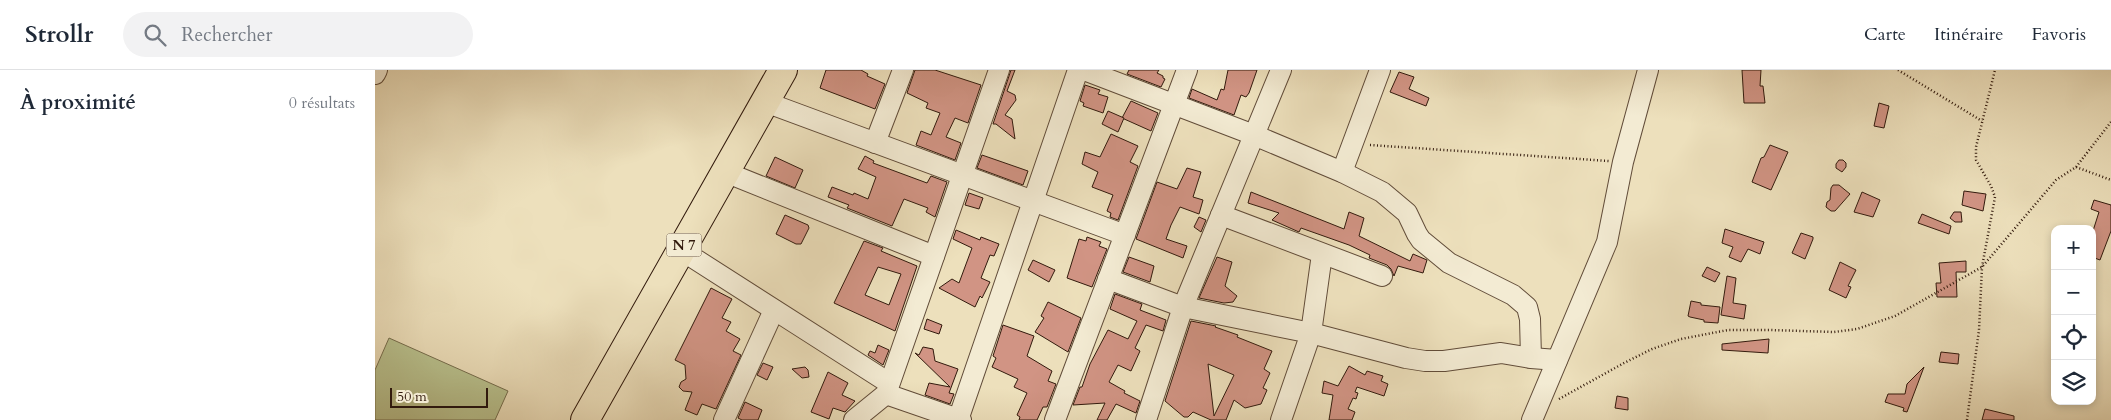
<!DOCTYPE html>
<html lang="fr">
<meta charset="utf-8">
<style>
:root{--surface:#fff;--page:#f2f2f3;--text:#1f2937;--muted:#747a83;--line:#e0e1e3}
body{margin:0;font-family:Cardo,serif;background:var(--page);color:var(--text)}
.controls{position:absolute;right:15px;bottom:15px;display:grid;overflow:hidden;border-radius:10px;box-shadow:0 2px 8px #0003}
.controls button{width:45px;height:45px;display:grid;place-items:center;padding:0;border:0;border-bottom:1px solid var(--line);background:var(--surface);color:var(--text);font:25px sans-serif}
.scale{position:absolute;left:15px;bottom:12px;width:98px;box-sizing:border-box;padding-left:5px;border:2px solid #321a0d;border-top:0;font-size:14px;line-height:18px;white-space:nowrap;color:#321a0d;-webkit-text-stroke:4px #f3ebd3;paint-order:stroke}
.list{margin:0;padding:0;list-style:none}
h2{display:flex;justify-content:space-between;align-items:center;height:65px;margin:0;padding:0 20px;font-size:21px}
h2 small{font-size:16px;font-weight:400;color:var(--muted)}
.icon{flex:none;width:28px;height:28px;fill:none;stroke:currentColor;stroke-width:2;stroke-linecap:round;stroke-linejoin:round}
.map{position:relative;flex:none;width:1736px;height:350px;overflow:hidden}
header{display:flex;align-items:center;gap:30px;box-sizing:border-box;height:70px;padding:0 25px;background:var(--surface);border-bottom:1px solid var(--line)}
header strong{font-size:24px}
nav{display:flex;gap:28px;margin-inline-start:auto;font-size:18px}
.search{width:350px;height:45px;background:var(--page);display:flex;align-items:center;gap:12px;box-sizing:border-box;padding:0 18px;border-radius:28px;color:var(--muted);font-size:19px}
main{display:flex}
aside{flex:1;background:var(--surface)}
.map>svg:first-child{display:block}
</style>
<header>
<strong>Strollr</strong>
<div class="search"><svg class="icon" aria-label="search" viewBox="0 0 24 24"><circle cx="10" cy="10" r="6"/><path d="M15 15l6 6"/></svg>Rechercher</div>
<nav><a>Carte</a><a>Itinéraire</a><a>Favoris</a></nav>
</header>
<main>
<aside>
<h2>À proximité<small>0 résultats</small></h2>
<ul class="list">
</ul>
</aside>
<div class="map">
<svg width="1736" height="350" viewBox="0 0 1736 350">
<rect width="100%" height="100%" fill="#ede0bc"/>
<filter id="stains"><feTurbulence type="fractalNoise" baseFrequency=".004" numOctaves="4"/><feColorMatrix values="0 0 0 0 .2 0 0 0 0 .09 0 0 0 0 .02 0 0 0 .5 -.17"/></filter>
<radialGradient id="worn" r=".72"><stop offset=".6" stop-color="#630" stop-opacity="0"/><stop offset="1" stop-color="#630" stop-opacity=".3"/></radialGradient>
<path fill="#b9c28f" stroke="#766e4e" d="M14 268 133 321 120 350H0V300Z"/>
<g fill="#d19484" stroke="#321a0d" fill-rule="evenodd">
<path d="M451 0H486L493 4 492 6 510 14 500 39 445 18Z"/>
<path d="M540 0H560L606 15 593 53 580 48 571 67 586 73 580 90 541 75 546 61 556 65 565 43 551 38 553 33 532 23Z"/>
<path d="M636 0H640L632 21 640 25 641 30 630 45 637 49 640 69 621 54H618Z"/>
<path d="M754 0H784L782 3 788 6V8L790 9 786 17 752 4Z"/>
<path d="M853 0H882L874 23 871 27 866 25 859 45 814 28 817 19 842 30 846 19 849 20Z"/>
<path d="M1367 0H1386L1385 16H1388L1390 33H1369Z"/>
<path d="M1024 2 1039 7 1034 19 1054 28 1051 36 1015 22Z"/>
<path d="M710 15 725 20 723 24 733 27 728 43 708 36 709 33 705 31Z"/>
<path d="M756 31 783 43 776 61 747 48Z"/>
<path d="M1504 33 1514 36 1509 58 1499 56Z"/>
<path d="M733 41 749 48 743 62 727 54Z"/>
<path d="M736 64 763 76 755 92 763 96 743 150 735 147 736 143 732 141 738 125 717 117 723 102 707 94 710 82 725 87Z"/>
<path d="M1395 75 1413 82 1396 120 1377 112 1386 88 1389 87Z"/>
<path d="M607 85 653 101 648 115 602 98Z"/>
<path d="M490 86 499 91 498 93 552 113 556 106 572 112 560 147 551 142 553 138 529 129 517 156 472 138 474 135 453 127 457 117 478 125 479 123 493 129 501 107 483 99Z"/>
<path d="M400 87 428 100 420 118 391 106Z"/>
<path d="M1464 90H1468L1471 93V97L1467 102 1461 98V94Z"/>
<path d="M812 98 826 102 818 127 828 130 824 144 805 137 796 155 791 169 812 176 808 188 761 169 782 112 802 119Z"/>
<path d="M1458 115H1464L1475 124 1460 141H1456L1451 137 1452 132 1455 130 1456 118Z"/>
<path d="M1589 121 1611 124 1608 141 1587 135Z"/>
<path d="M876 122 969 159 974 142 989 148 984 166 1035 191 1038 184 1052 190 1048 203 1023 196 1019 206 1016 199 1012 195 994 188 995 185 974 175 926 158 924 162 897 150 904 143 873 133Z"/>
<path d="M1487 122 1505 130 1498 147 1479 142Z"/>
<path d="M594 123 608 128 604 139 590 135Z"/>
<path d="M1719 130 1736 135V161L1725 190 1717 187V164L1724 142 1716 139Z"/>
<path d="M1579 142H1586L1587 152H1580L1575 148Z"/>
<path d="M1547 144 1576 156 1574 164 1543 153Z"/>
<path d="M410 145 433 155 434 158 426 174H421L401 164Z"/>
<path d="M824 147 831 150 826 162 819 157Z"/>
<path d="M1350 159 1389 172 1385 184 1373 179 1366 192 1354 187 1358 177 1347 173Z"/>
<path d="M581 160 605 170 606 167 624 174 619 186 615 185 606 208 615 212 607 228 605 226 600 237 564 218 577 209 584 213 597 178 578 169Z"/>
<path d="M1426 163 1438 167V169L1430 189 1417 183Z"/>
<path d="M712 167 726 172 724 176 732 179 717 217 692 208 704 169 711 171Z"/>
<path d="M489 171 508 178 506 181 542 196 520 261 459 233ZM503 197 526 204 514 235 490 225Z"/>
<path d="M754 187 779 196 775 212 748 202Z"/>
<path d="M842 187 857 192 850 216 862 226 858 232 849 233 824 228Z"/>
<path d="M658 190 680 200 674 212 653 200Z"/>
<path d="M1591 191V202H1581L1582 227H1562L1561 213H1566L1564 193Z"/>
<path d="M1465 192 1481 200 1473 216 1476 217 1471 228 1454 220Z"/>
<path d="M1332 197 1345 203 1340 212 1327 206Z"/>
<path d="M1352 206 1361 208 1358 233 1371 235 1369 249 1346 245Z"/>
<path d="M336 218 357 229 347 248 356 252 351 261 365 269 358 281 366 285 341 339 327 334 322 345 310 340 317 322 308 321 304 317 306 312 311 309 310 295 300 290Z"/>
<path d="M740 224 767 234 765 240 791 250 788 261 771 255 760 278 765 281 756 301 743 295 734 312 750 321 749 323 765 331 761 343 741 334 732 350H722L730 333 698 335 705 317H707L715 294 733 260 753 269 762 251 735 239Z"/>
<path d="M1316 231 1326 233V235L1345 237 1343 253 1329 252V250L1315 247 1313 246Z"/>
<path d="M673 232 706 248 693 282 660 262 669 248 666 246Z"/>
<path d="M552 249 567 255 564 264 549 259Z"/>
<path d="M816 251 841 256 840 257 863 265 862 267 897 281 889 299 895 303 888 318 892 320 886 334 870 338 859 330 851 350H836L818 342 813 347H809L790 331ZM833 294 859 305 839 346Z"/>
<path d="M628 255 659 266 652 286 677 301 673 311 681 314 672 337H668L662 350H644L645 347 642 345 652 323 639 317 643 309 617 297 621 288 618 286Z"/>
<path d="M1394 269 1393 283 1347 280V274Z"/>
<path d="M503 275 514 280 508 295 493 285 495 281 500 283Z"/>
<path d="M548 277 558 279 560 291 583 299 574 323 579 324 575 334 550 325 554 313 575 317 540 283 544 285Z"/>
<path d="M1566 282 1584 284 1583 294 1564 292Z"/>
<path d="M388 293 398 297 392 310 382 305Z"/>
<path d="M974 296 990 305 992 301 1008 306 1006 311 1013 314 1009 326 982 317 980 322 983 323 981 329 978 328 973 339 980 342 977 350H954L958 325 947 323 949 311 963 316Z"/>
<path d="M430 297 433 300 434 307 427 308 417 299Z"/>
<path d="M1549 297 1532 342 1528 341 1529 338 1510 332 1513 324H1530L1532 314Z"/>
<path d="M453 302 473 313 467 325 480 331 470 342 458 338 454 349 436 342Z"/>
<path d="M1242 326 1253 328V340L1240 338Z"/>
<path d="M370 332 387 340 383 350H367L363 348Z"/>
<path d="M1610 339 1639 346V350H1607Z"/>
</g>
<g fill="none" stroke-linecap="round" stroke-linejoin="round">
<g stroke="#614c39" stroke-width="22">
<g id="minor">
<path d="M709 0 879 65 967 102 1007 122 1032 143 1042 164 1046 170 1074 193 1138 225 1152 237 1155 249 1156 288"/>
<path d="M0 4 2 0"/>
<path d="M390 32 750 165"/>
<path d="M500 73 528 0"/>
<path d="M350 102 559 186"/>
<path d="M967 102 1005 0"/>
<path d="M846 145 1007 206"/>
<path d="M306 180 514 313"/>
<path d="M733 209 808 237 936 263 1031 288 1050 291H1069L1126 283 1156 288 1182 290"/>
<path d="M511 324 586 350"/>
<path d="M349 350 399 240"/>
<path d="M479 350 511 324 624 0"/>
<path d="M583 350 703 0"/>
<path d="M680 350 812 0"/>
<path d="M771 350 808 237 906 0"/>
<path d="M906 350 936 263 947 184"/>
<path d="M1157 350 1232 172 1248 92 1273 0"/>
</g>
</g>
<g stroke="#321a0d" stroke-width="30">
<path id="highway" d="M210 350 408 0"/>
</g>
<g stroke="#321a0d" stroke-width="2.5" stroke-dasharray="1 2.5" stroke-linecap="butt">
<path d="M1523 0 1607 51"/>
<path d="M995 75 1234 91"/>
<path d="M1701 97 1736 110"/>
<path d="M1184 329 1249 293 1277 279 1306 269 1353 260H1395L1459 262 1482 259 1520 246 1607 197 1681 110 1701 97 1736 52"/>
<path d="M1592 350 1604 260 1607 197 1620 127 1616 116 1601 90V77L1620 0"/>
</g>
<use href="#minor" stroke="#f3ebd3" stroke-width="20"/>
<use href="#highway" stroke="#ede0bc" stroke-width="28"/>
</g>
<g text-anchor="middle" dominant-baseline="central" stroke-width="4.5" stroke-linejoin="round" paint-order="stroke">
<rect fill="#f3ebd3" stroke="#6c5948" stroke-width="1" x="291.5" y="163.5" width="35" height="23" rx="4"/>
<g font-size="14" font-weight="bold" fill="#321a0d">
<text x="309" y="175">N 7</text>
</g>
</g>
<rect width="100%" height="100%" filter="url(#stains)"/>
<rect width="100%" height="100%" fill="url(#worn)"/>
</svg>
<div class="controls">
<button>+</button>
<button>−</button>
<button><svg class="icon" aria-label="locate" viewBox="0 0 24 24"><circle cx="12" cy="12" r="6"/><path d="M12 2v4M12 18v4M2 12h4M18 12h4"/></svg></button>
<button><svg class="icon" aria-label="layers" viewBox="0 0 24 24"><path d="M12 4l9 5-9 5-9-5zM3 14l9 5 9-5"/></svg></button>
</div>
<div class="scale">50 m</div>
</div>
</main>
